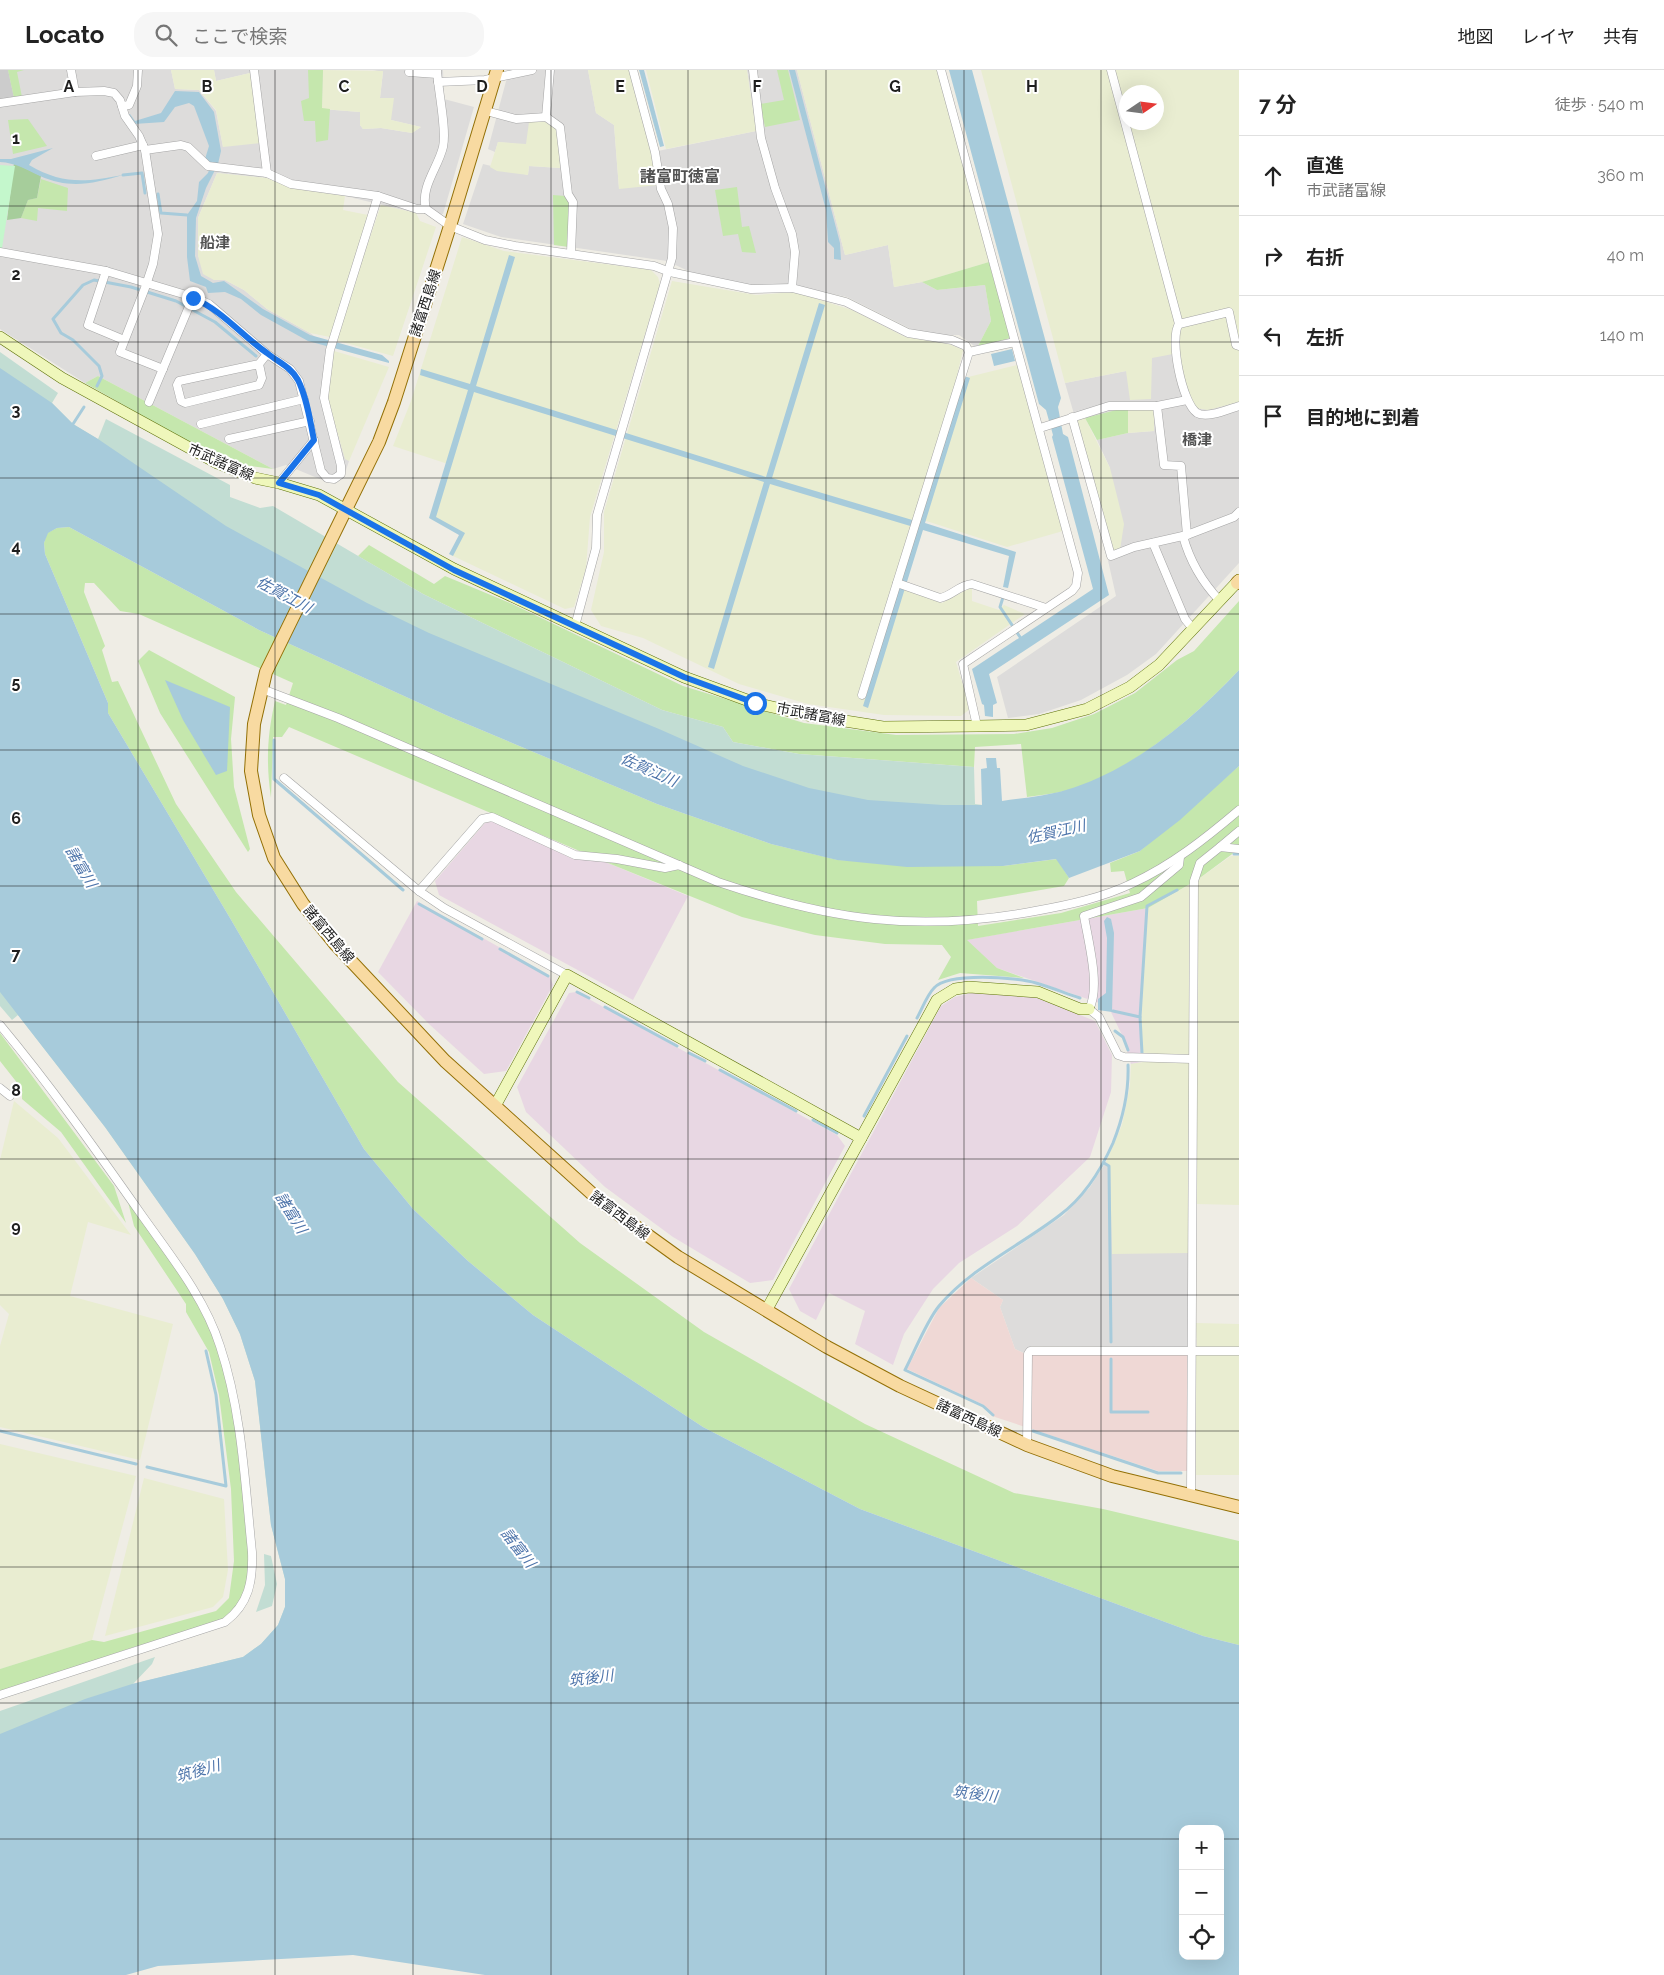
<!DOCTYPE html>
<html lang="ja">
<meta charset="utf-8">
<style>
:root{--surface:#fff;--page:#f6f6f6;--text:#222;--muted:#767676;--line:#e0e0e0}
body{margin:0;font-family:Raleway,"Noto Sans JP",sans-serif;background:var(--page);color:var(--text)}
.controls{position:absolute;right:15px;bottom:15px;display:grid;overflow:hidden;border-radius:10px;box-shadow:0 5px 20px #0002}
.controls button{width:45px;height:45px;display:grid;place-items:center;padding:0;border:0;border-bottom:1px solid var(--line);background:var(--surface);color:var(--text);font:25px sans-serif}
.compass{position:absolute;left:1119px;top:15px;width:45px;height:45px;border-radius:50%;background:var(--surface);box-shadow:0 5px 20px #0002;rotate:77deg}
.stop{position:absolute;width:15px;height:15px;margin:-11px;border:4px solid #1a73e8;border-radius:50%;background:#fff}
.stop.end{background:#1a73e8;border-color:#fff;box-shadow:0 1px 5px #0008}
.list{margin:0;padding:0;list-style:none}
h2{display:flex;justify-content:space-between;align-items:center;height:65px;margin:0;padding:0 20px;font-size:21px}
h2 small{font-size:16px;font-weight:400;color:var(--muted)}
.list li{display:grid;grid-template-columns:32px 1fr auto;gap:15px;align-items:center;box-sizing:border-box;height:80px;padding:0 20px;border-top:1px solid var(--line)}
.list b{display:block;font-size:19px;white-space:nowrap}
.list p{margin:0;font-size:16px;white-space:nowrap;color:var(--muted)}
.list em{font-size:16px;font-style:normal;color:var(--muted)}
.icon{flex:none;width:28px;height:28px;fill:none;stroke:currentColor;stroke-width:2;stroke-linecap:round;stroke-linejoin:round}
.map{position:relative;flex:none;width:1239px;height:1905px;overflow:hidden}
header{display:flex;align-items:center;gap:30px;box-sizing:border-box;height:70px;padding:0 25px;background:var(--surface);border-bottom:1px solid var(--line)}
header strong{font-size:24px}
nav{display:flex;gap:28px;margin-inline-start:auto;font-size:18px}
.search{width:350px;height:45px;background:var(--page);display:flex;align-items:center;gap:12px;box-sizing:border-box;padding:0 18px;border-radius:20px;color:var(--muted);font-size:19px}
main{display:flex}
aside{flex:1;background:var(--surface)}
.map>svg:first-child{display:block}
</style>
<header>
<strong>Locato</strong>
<div class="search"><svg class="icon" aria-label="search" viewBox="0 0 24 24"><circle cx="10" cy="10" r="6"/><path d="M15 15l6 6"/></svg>ここで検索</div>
<nav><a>地図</a><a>レイヤ</a><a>共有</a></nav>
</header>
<main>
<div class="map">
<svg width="1239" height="1905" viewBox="0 0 1239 1905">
<rect width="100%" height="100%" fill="#efede5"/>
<g fill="#dddcdb">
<path d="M0 0H171L175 19 199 20 216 41 223 77 250 3 216 11 214 0H323L322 39 360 42V55L363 59 381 58 412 63 421 57 391 50 380 28 383 2 373 0H443L444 29 474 37 443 144 416 143 345 126 291 118 266 108 217 103 198 148V186L214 210H225L244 220 267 239 310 263 334 281 327 327 345 388 349 391 343 409 327 412 286 395 273 399 98 306 85 313 0 259Z"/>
<path d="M509 0H588L596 43 614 55 619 119 653 82 756 61 747 0H797L845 185 888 175 894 217 922 212 937 220 985 215 991 251 977 278 959 265H923L847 227 799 217H758L701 207 667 191 501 167 463 154 483 94 528 105 529 96 560 98 526 75 498 72 495 82 488 79Z"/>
<path d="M1239 271V493L1156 584 1127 605 1081 630 1039 644 1008 648 997 607 1116 526 1107 486 1110 398 1097 370 1128 363 1154 361 1085 348 1076 351 1065 313 1126 301 1152 287Z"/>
<path d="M1106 1092 1189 1183 1188 1277 1031 1276 1026 1284 1015 1279 1000 1237 1003 1230 971 1208 1064 1145 1090 1117Z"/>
</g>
<path fill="#efd8d5" d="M971 1208 1003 1230 1000 1237 1015 1279 1026 1284H1190L1188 1401H1158L992 1346 984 1335 907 1299 939 1238Z"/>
<g fill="#e8d7e3">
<path d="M493 751 573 789 603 791 688 826 633 930 439 825 435 811 485 753Z"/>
<path d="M417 831 549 905 553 915 506 1001 484 1004 429 954 378 902Z"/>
<path d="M1148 838 1141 950 1143 992 1131 994 1122 965 1108 936 997 898 966 870Z"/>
<path d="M576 922 837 1065 845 1076 773 1210 750 1213 673 1167 605 1117 526 1042 517 1017 569 923Z"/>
<path d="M972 923 1035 927 1095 951 1112 985 1111 1022 1090 1087 1017 1156 959 1193 933 1219 904 1264 893 1295 855 1274 865 1241 829 1223 816 1250 800 1241 789 1219 941 936 955 927Z"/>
</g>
<path fill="#ccc" d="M0 0H8L14 28 0 31Z"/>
<g fill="#e9edd1" fill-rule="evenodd">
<path d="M171 0H214L216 11 250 3 261 73 223 77 216 40 199 20 175 19Z"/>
<path d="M323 0 383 1 380 28H394L391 50 421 57 412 63 381 58 363 59 360 55V42L322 39Z"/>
<path d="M588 0H630L653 82 658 115 619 119 614 55 596 43Z"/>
<path d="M646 0H747L756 61 666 79Z"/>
<path d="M797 0H938L989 192 922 212 894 217 888 175 845 185Z"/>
<path d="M981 0H1239V332L1208 340 1195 338 1173 284 1152 288 1151 329 1130 330 1126 301 1065 313ZM1126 22H1156V52H1126Z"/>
<path d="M543 51 558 58 560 98 529 96 528 105 497 101 490 97 498 72 526 74 529 52Z"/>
<path d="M217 103 267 108 291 118 345 126 343 140 368 145 330 267 310 263 267 239 244 220 225 210H214L203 204 198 186V148Z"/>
<path d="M381 135 416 143 420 151 436 157 393 286 335 270Z"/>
<path d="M462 167 504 181 651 200 658 207 660 214 590 447 586 498 574 537 565 539 451 485 461 464 433 448 448 394 393 376 411 331Z"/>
<path d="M672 211 756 225 795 222 852 240 905 267 949 274 963 280 956 310 1017 295 1063 461 1007 477 914 447 893 515 942 533 972 517V531L999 540 1004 535 1025 544 956 592 970 639 961 646 884 645 808 634 739 614 643 568 601 556 591 540 604 482V442Z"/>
<path d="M334 281 389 297 349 391 345 389 327 327Z"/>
<path d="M1128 337 1154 338V361L1128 363Z"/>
<path d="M1085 348 1110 398 1124 454 1120 480 1113 482 1076 351Z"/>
<path d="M1231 786H1239V1135L1196 1134 1197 810Z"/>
<path d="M1189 815V1183L1112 1184 1110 1096 1106 1092 1122 1055 1130 1015 1131 994 1143 992 1141 950 1148 838Z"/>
<path d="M14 1031 58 1068 131 1165 88 1152 70 1226 173 1254 140 1390 0 1357V1276L9 1244 0 1235V1090Z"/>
<path d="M1196 1253 1239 1254V1277H1197Z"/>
<path d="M1196 1284 1239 1285V1405H1196Z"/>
<path d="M0 1374 136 1406 92 1570 0 1599Z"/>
<path d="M144 1408 224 1429 228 1500 223 1527 213 1537 105 1566Z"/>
</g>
<g fill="#c5e7ad">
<path d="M8 0H24L17 2 22 27 14 28Z"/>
<path d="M308 0H323L322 38 330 39 328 70 316 72 315 51H304L301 31 309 28Z"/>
<path d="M777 0H788L800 50 765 57 760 34 784 30Z"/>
<path d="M28 49 47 76 13 84 8 50Z"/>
<path d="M41 109 68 118 67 141 38 138 37 151 21 148 28 130 37 128Z"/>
<path d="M737 117 742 157 749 156 756 183 742 182 738 164 723 166 715 120Z"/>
<path d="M553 125 565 126 570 133 569 177 554 175Z"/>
<path d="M989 192 1010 268 977 278 991 251 985 215 937 220 922 212Z"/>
<path d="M98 306 273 399 244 395 194 375 85 313Z"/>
<path d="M1128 337V363L1097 370 1085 348Z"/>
<path d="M69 457 259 560 448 646 657 734 771 774 838 790 1003 796 1057 789 1069 808 1064 816 977 831 978 856 1061 843 1130 823 1124 801 1111 802 1110 793 1140 781 1239 696V779L1197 810 1148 838 967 870 997 898 1024 908 960 903 938 910 951 887 942 875 885 874 815 865 742 847 603 791 289 657 282 667H273L271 728C266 693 267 666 275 631L286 635 293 613 139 544 120 541 94 513H85L84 522 105 576 102 580 112 612 118 611 176 734 236 822 398 1012 580 1173 704 1262 865 1354 1014 1423 1103 1439 1239 1471V1575L1203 1566 860 1439 703 1357 533 1245 468 1191 413 1139 364 1079 230 848 108 643V633L45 484 44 473 47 463 57 458Z"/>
<path d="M369 475 434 514 445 506 510 533 683 616 804 653 896 665 1014 664 1052 658 1094 644 1135 623 1177 590 1194 581 1239 531V600C1195 647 1128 705 1065 721 1052 724 1039 725 1027 727L1021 674 975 677 974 697 799 684 733 672 723 657 662 640 423 524 358 486Z"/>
<path d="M149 580 235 627 231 669 234 717 250 779 248 782 160 643 138 591Z"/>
<path d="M0 963 114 1116 126 1153 61 1062 22 1029V1019L0 991Z"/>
<path d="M127 1128 201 1237 219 1279 232 1332 250 1484 248 1514 243 1530 232 1543 215 1554 134 1577 0 1622V1599L92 1570 104 1572 216 1541 229 1528 234 1491 231 1419 219 1325 209 1282 186 1242V1234L134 1156Z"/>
</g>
<path fill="#a6cd9b" d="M14 93 41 106 37 128 28 130 21 148 7 150Z"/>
<g fill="#c2ddd3">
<path d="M0 282 58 323 52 333 73 354 98 369 106 349 230 415V427L260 438 273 436 423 524 662 640 723 657 733 672 799 684 974 697 975 734 983 735 972 746 780 726 423 569 0 329Z"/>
<path d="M0 909 249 1255 289 1500 288 1551 240 1600 0 1671V1641L155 1587 152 1594 133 1614 243 1587 261 1574 278 1555 285 1537V1509L271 1455 255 1311 240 1264 223 1229 195 1184 105 1057 18 945 12 950 0 936Z"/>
<path d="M264 1484 271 1486 277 1514 272 1536 256 1542 265 1515Z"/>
</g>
<path fill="#c4f7cc" d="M0 95 15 96 2 178H0Z"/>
<g fill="#a7cbdb" fill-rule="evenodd">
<path d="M639 0H644L664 76 660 77Z"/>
<path d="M789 0H795L840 173 841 190 834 189V178L828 172 826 140Z"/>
<path d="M949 0H972L1061 328 1058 337 1063 364 1068 367 1109 525 989 604 997 633 993 635V647L985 646 984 635 982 634 972 599 1093 519 1052 367 1053 365 1046 340 1039 334Z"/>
<path d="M175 21 199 22 214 42 221 81 218 94 206 118 196 148 195 186 201 206 213 213 224 211 263 239 310 265 382 285 389 291V293L308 271 261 245 241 229 225 222 208 223 206 217 190 211 187 187V145L197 131 199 112 208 103 211 94 205 89 209 76 194 36 189 33 175 37 164 52 134 54 128 45 130 44 135 51 161 43Z"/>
<path d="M53 78 32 90 29 95C63 115 86 112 123 105 93 114 69 119 40 106 25 99 16 93 0 92V89H11Z"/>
<path d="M509 185 515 187 476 316 766 407 819 233 825 235 772 408 919 452 964 306 970 308 925 453 1016 482 1008 518 1003 517 1009 486 923 460 868 638 863 636 917 458 770 414 714 599 708 597 764 412 474 322 436 447 465 463 453 486 449 484 459 465 429 448 468 320 420 305 421 299 470 314Z"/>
<path d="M1012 279 1015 291 994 296 991 284Z"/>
<path d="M0 298 52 333 73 354 98 369 226 456 367 533 429 563 659 659 743 696 809 718 868 730 943 735H982L981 699 987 698 986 688H996L997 698H1000L1002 731C1023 728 1046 726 1066 720 1133 700 1192 650 1239 600V696L1180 750 1140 781 1069 808 1056 789 1003 796 907 797 837 790 771 774 657 734 448 646 259 560 69 457 57 458 48 463 44 473 45 484 108 633V643L230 848 364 1079 413 1139 468 1191 533 1245 703 1357 860 1439 1203 1566 1239 1575V1905H485L353 1885 158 1896 126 1905H0V1664L85 1629 132 1614 243 1587 261 1574 278 1555 285 1537V1509L271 1455 255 1311 240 1264 223 1229 195 1184 105 1057 0 922ZM1183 1759H1220V1886H1183Z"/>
<path d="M165 610 230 637 227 701 216 705 183 650Z"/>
<path d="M1107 847 1111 849 1114 863 1112 942 1098 940V929L1106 923 1107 868 1104 851Z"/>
</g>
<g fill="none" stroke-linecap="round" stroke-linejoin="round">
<g stroke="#a7cbdb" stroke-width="3">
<path d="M123 105 142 103 145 123"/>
<path d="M158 124 161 143 187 145"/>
<path d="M97 316 102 306 99 296 73 270 61 263 53 249 83 215 94 210 131 217 176 231 215 252 256 286"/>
<path d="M73 354 84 337"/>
<path d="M1004 524 1000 537 1020 567"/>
<path d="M274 670V709L403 820"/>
<path d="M1234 784H1239"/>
<path d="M419 834 482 869"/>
<path d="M500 879 548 906"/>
<path d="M577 922 589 928"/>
<path d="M605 937 677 976"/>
<path d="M1113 941 1140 947 1142 983"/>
<path d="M1140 947 1147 836 1177 820"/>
<path d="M917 948C922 939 927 925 934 918 948 902 1016 907 1036 913 1050 917 1065 923 1080 928"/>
<path d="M1115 961 1123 967 1128 980"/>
<path d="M689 983 705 991"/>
<path d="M720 1000 796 1041"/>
<path d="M864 1046 907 966"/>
<path d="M813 1050 837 1063"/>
<path d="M1104 1093 1109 1096 1111 1272"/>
<path d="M1111 1289V1342H1148"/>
<path d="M993 1345 983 1336 905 1300C915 1281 926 1252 939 1236 972 1197 1020 1176 1060 1145 1084 1127 1101 1100 1113 1073 1123 1048 1129 1022 1128 995"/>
<path d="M0 1361 136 1394"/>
<path d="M1033 1361 1158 1403H1181"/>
<path d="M147 1397 226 1416 216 1325 206 1281"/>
</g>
<g stroke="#a5a5a5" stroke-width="9">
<g id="street">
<path d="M71 0 75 22"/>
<path d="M254 0 267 103"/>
<path d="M753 0 761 68 775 118 792 164 795 182 792 218"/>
<path d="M941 0 1078 503 1076 516 1072 521 963 594 977 656"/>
<path d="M1111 0 1179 254"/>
<path d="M409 2 437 4"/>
<path d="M438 12 485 10 532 0"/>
<path d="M0 33 75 22 104 21 114 23 120 30 125 46 139 66 145 80 158 164 153 194 145 218 120 282 163 299"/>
<path d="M122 36 129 35 137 16 138 0"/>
<path d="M486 41 516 49 546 47 560 57 568 124 573 132 571 182"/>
<path d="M546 47 550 0"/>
<path d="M145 80 181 75 188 77 208 96 267 103 291 114 378 126 417 139H426L450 156 485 170 515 176 654 196 670 202 751 219 792 218 846 232 908 263 952 270 966 276 969 282"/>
<path d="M96 86 143 75"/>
<path d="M426 139C420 117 438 98 443 77 447 59 438 21 437 0"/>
<path d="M0 182 106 201 193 227 209 234 267 284 290 299 299 311 321 401 327 408 334 409 341 404V396L324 328 330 280 378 126"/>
<path d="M106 201 88 255 124 270"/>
<path d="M1239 276 1236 275 1229 242 1179 254C1169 268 1182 333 1197 343 1207 349 1229 339 1239 336"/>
<path d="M969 282 1015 272"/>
<path d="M259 294 179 311 177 315 181 331 185 333 259 315 262 308 259 294 267 284"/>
<path d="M149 332 193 227"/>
<path d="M1157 336 1164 395 1181 396 1187 465"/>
<path d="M1072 347 1111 486 1134 477 1187 465 1234 447 1239 442"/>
<path d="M201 354 304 329"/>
<path d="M1040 358 1109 336H1157L1187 330"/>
<path d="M229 369 310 351"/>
<path d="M279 413 314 370"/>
<path d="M1183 466C1190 492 1202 512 1220 531"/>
<path d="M1153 473 1185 549 1193 559"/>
<path d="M897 513 940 528C952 526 959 515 972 514L1046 538"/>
<path d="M575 556 596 478 597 445 672 188 673 158 668 134 661 119 655 82 633 0"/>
<path d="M262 619 338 648 718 812C830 850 917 863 1035 841 1068 835 1102 828 1133 813 1172 795 1206 768 1239 740"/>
<path d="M862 625 969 282"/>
<path d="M284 708 419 821 444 838 567 905"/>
<path d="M1220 777 1239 761"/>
<path d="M1180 787 1179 795 1141 827 1084 846C1088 870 1101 918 1089 939L1099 947 1118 985 1124 987 1192 989"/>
<path d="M419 821 482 749 492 747 575 785 617 789 665 798 679 795"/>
<path d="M0 955C50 1015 96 1080 141 1144 170 1185 205 1228 220 1276 242 1342 245 1414 252 1482 253 1511 249 1534 225 1552L0 1625"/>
<path d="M0 1018 10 1026"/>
<path d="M1027 1375 1028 1284 1030 1281H1239"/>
<path d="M1191 1427 1194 811 1200 793 1220 777 1239 779"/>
</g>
</g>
<g stroke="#5e7209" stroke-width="12">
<g id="secondary">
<path d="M0 267 62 308 217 393 255 408 279 413 319 425 454 499 684 607 755 633 807 645 883 657 977 656 1026 655 1087 639 1130 617 1159 595 1239 510"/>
<path d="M495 1036 567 905 861 1068"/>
<path d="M767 1239 937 930 955 919 969 917 1038 922 1080 939H1089"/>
</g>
</g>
<g stroke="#937006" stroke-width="14">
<g id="primary">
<path d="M497 0 450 156 394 332 379 372 266 602 254 654 251 701 259 745 274 788 303 834 336 875 445 991 599 1130 678 1187 827 1277 900 1316 1027 1375 1112 1406 1239 1437"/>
<path d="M1237 513 1239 511"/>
</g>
</g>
<use href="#street" stroke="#fff" stroke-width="8"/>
<use href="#secondary" stroke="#eff7bb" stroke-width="11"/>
<use href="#primary" stroke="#f8daa1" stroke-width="12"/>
</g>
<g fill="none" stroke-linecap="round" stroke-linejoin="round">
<path stroke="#1a73e8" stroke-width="6" d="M193 228C223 241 241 265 267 283 278 292 291 297 298 310 307 328 310 351 314 370L279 413 319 425 454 500 684 607 755 633"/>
</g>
<path fill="none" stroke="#1e1e1e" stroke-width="1" stroke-opacity="0.55" d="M138 0V1905M275 0V1905M413 0V1905M551 0V1905M688 0V1905M826 0V1905M964 0V1905M1101 0V1905M0 136H1239M0 272H1239M0 408H1239M0 544H1239M0 680H1239M0 816H1239M0 952H1239M0 1089H1239M0 1225H1239M0 1361H1239M0 1497H1239M0 1633H1239M0 1769H1183M1220 1769H1239"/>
<g text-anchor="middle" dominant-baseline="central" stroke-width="4" stroke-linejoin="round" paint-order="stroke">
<g font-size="14" fill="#1e1e1e" stroke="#fff">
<text transform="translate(425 233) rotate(-72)">諸富西島線</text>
<text transform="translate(221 392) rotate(24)">市武諸富線</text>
<text transform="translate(811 644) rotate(11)">市武諸富線</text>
<text transform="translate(329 864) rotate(50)">諸富西島線</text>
<text transform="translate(620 1145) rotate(37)">諸富西島線</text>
<text transform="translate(969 1348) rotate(25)">諸富西島線</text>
</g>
<g font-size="15" font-weight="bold" fill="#515151" stroke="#fff">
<text x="215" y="173">船津</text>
<text x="1197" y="370">橋津</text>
</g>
<g font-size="15" font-style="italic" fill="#4e75ab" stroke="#fff">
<text transform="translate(284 525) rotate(28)">佐賀江川</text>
<text transform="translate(649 700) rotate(24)">佐賀江川</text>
<text transform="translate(1056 762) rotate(-13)">佐賀江川</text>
<text transform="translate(81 797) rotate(59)">諸富川</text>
<text transform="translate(291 1143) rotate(58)">諸富川</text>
<text transform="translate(518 1478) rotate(52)">諸富川</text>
<text transform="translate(591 1608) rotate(-7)">筑後川</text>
<text transform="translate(198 1701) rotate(-16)">筑後川</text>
<text transform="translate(975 1724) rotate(7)">筑後川</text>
</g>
<g font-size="16" font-weight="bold" fill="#515151" stroke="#fff">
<text x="680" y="106">諸富町徳富</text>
</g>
</g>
<g font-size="16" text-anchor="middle" font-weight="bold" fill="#1e1e1e" stroke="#fff" stroke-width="4" stroke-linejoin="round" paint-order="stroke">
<text x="69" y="22">A</text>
<text x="207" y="22">B</text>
<text x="344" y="22">C</text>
<text x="482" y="22">D</text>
<text x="620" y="22">E</text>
<text x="757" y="22">F</text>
<text x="895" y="22">G</text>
<text x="1032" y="22">H</text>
<text x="16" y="74">1</text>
<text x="16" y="210">2</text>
<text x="16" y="346">3</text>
<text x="16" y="482">4</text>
<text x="16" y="618">5</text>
<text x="16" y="754">6</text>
<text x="16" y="890">7</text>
<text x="16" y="1026">8</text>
<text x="16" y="1162">9</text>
</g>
</svg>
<div class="controls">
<button>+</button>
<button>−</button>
<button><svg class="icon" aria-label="locate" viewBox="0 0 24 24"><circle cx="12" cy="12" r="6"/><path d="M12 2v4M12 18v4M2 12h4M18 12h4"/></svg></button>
</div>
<svg class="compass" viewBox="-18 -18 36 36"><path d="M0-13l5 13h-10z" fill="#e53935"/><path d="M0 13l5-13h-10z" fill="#767676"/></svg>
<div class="stop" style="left:755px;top:633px"></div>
<div class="stop end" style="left:193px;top:228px"></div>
</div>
<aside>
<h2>7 分<small>徒歩 · 540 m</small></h2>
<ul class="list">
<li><svg class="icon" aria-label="ahead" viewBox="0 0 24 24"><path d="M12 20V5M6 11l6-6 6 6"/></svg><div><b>直進</b><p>市武諸富線</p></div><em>360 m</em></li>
<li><svg class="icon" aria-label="right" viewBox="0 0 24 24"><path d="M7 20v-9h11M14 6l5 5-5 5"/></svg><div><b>右折</b></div><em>40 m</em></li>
<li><svg class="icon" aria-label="left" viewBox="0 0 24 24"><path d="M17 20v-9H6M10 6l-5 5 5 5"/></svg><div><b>左折</b></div><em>140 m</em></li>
<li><svg class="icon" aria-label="arrive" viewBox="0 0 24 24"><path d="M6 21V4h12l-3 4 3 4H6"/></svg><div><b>目的地に到着</b></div></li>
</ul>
</aside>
</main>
